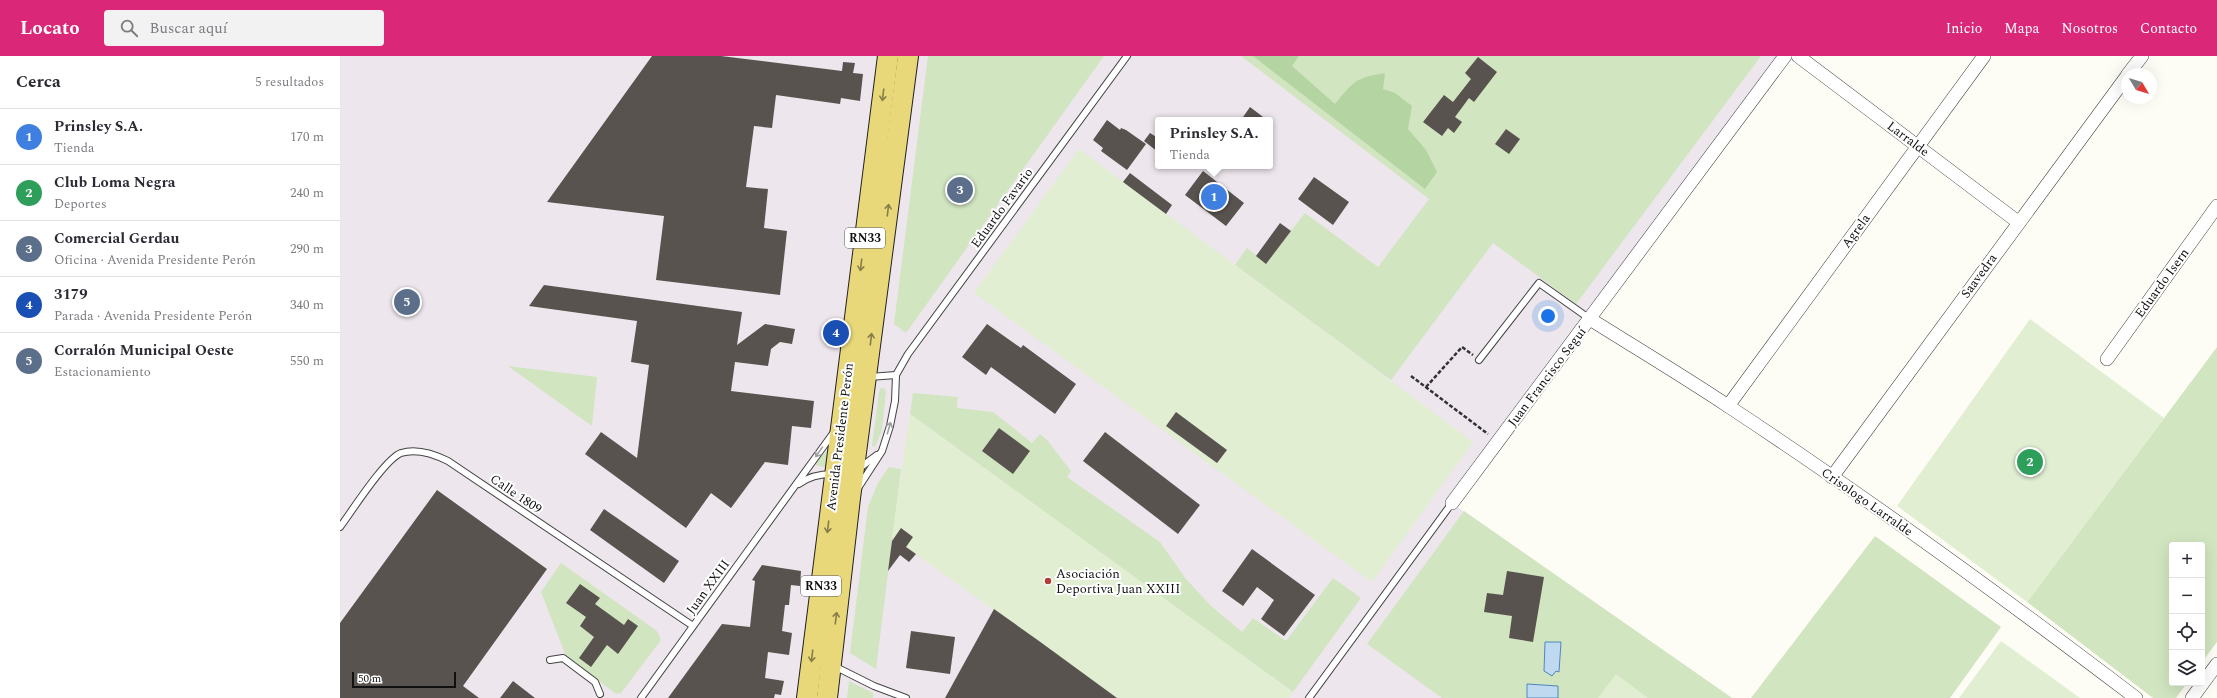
<!DOCTYPE html>
<html lang="es">
<meta charset="utf-8">
<style>
:root{--surface:#fff;--page:#f2f2f3;--text:#2b2b33;--muted:#7c7c81;--line:#e1e1e2;--accent:#db2777}
body{margin:0;font-family:Spectral,serif;background:var(--page);color:var(--text)}
.controls{position:absolute;right:12px;bottom:12px;display:grid;overflow:hidden;border-radius:4px;box-shadow:0 4px 16px #0002}
.controls button{width:36px;height:36px;display:grid;place-items:center;padding:0;border:0;border-bottom:1px solid var(--line);background:var(--surface);color:var(--text);font:20px sans-serif}
.compass{position:absolute;left:1781px;top:12px;width:36px;height:36px;border-radius:50%;background:var(--surface);box-shadow:0 4px 16px #0002;rotate:128deg}
.scale{position:absolute;left:12px;bottom:10px;width:104px;box-sizing:border-box;padding-left:4px;border:2px solid #101010;border-top:0;font-size:11px;line-height:14px;white-space:nowrap;color:#101010;-webkit-text-stroke:3px #fff;paint-order:stroke}
.you{position:absolute;left:1208px;top:260px;width:14px;height:14px;margin:-10px;border:3px solid #fff;border-radius:50%;background:#1a73e8;box-shadow:0 0 0 6px #1a73e833}
.badge{display:grid;place-items:center;width:26px;height:26px;border-radius:50%;background:var(--accent);color:#fff;font-size:13px;font-weight:700}
.pin{position:absolute;translate:-50% -50%;border:2px solid #fff;box-shadow:0 1px 4px #0006}
.popup{position:absolute;left:815px;top:61px;width:118px;height:52px;box-sizing:border-box;display:grid;place-content:center;border-radius:4px;background:var(--surface);filter:drop-shadow(0 1px 3px #0005);font-size:13px;white-space:nowrap;color:var(--muted)}
.popup b{font-size:15px;color:var(--text)}
.popup::after{content:'';position:absolute;left:50%;top:100%;margin-left:-8px;border:8px solid transparent;border-top-color:var(--surface)}
.list{margin:0;padding:0;list-style:none}
h2{display:flex;justify-content:space-between;align-items:center;height:52px;margin:0;padding:0 16px;font-size:17px}
h2 small{font-size:13px;font-weight:400;color:var(--muted)}
.list li{display:grid;grid-template-columns:26px 1fr auto;gap:12px;align-items:center;box-sizing:border-box;height:56px;padding:0 16px;border-top:1px solid var(--line)}
.list b{display:block;font-size:15px;white-space:nowrap}
.list p{margin:0;font-size:13px;white-space:nowrap;color:var(--muted)}
.list em{font-size:13px;font-style:normal;color:var(--muted)}
.icon{flex:none;width:22px;height:22px;fill:none;stroke:currentColor;stroke-width:2;stroke-linecap:round;stroke-linejoin:round}
.map{position:relative;flex:none;width:1877px;height:642px;overflow:hidden}
header{display:flex;align-items:center;gap:24px;box-sizing:border-box;height:56px;padding:0 20px;background:var(--accent);color:#fff}
header strong{font-size:19px}
nav{display:flex;gap:22px;margin-inline-start:auto;font-size:14px}
.search{width:280px;height:36px;background:var(--page);display:flex;align-items:center;gap:10px;box-sizing:border-box;padding:0 14px;border-radius:4px;color:var(--muted);font-size:15px}
main{display:flex}
aside{flex:1;background:var(--surface)}
.map>svg:first-child{display:block}
</style>
<header>
<strong>Locato</strong>
<div class="search"><svg class="icon" aria-label="search" viewBox="0 0 24 24"><circle cx="10" cy="10" r="6"/><path d="M15 15l6 6"/></svg>Buscar aquí</div>
<nav><a>Inicio</a><a>Mapa</a><a>Nosotros</a><a>Contacto</a></nav>
</header>
<main>
<aside>
<h2>Cerca<small>5 resultados</small></h2>
<ul class="list">
<li><span class="badge" style="background:#3f7fe0">1</span><div><b>Prinsley S.A.</b><p>Tienda</p></div><em>170 m</em></li>
<li><span class="badge" style="background:#2e9e5b">2</span><div><b>Club Loma Negra</b><p>Deportes</p></div><em>240 m</em></li>
<li><span class="badge" style="background:#5c6f8a">3</span><div><b>Comercial Gerdau</b><p>Oficina · Avenida Presidente Perón</p></div><em>290 m</em></li>
<li><span class="badge" style="background:#1a4fb4">4</span><div><b>3179</b><p>Parada · Avenida Presidente Perón</p></div><em>340 m</em></li>
<li><span class="badge" style="background:#5c6f8a">5</span><div><b>Corralón Municipal Oeste</b><p>Estacionamiento</p></div><em>550 m</em></li>
</ul>
</aside>
<div class="map">
<svg width="1877" height="642" viewBox="0 0 1877 642">
<rect width="100%" height="100%" fill="#fefdf5"/>
<path fill="#ede6ed" fill-rule="evenodd" d="M0 0H1445L1112 447 1392 642H0ZM818 64H930V110H818Z"/>
<g fill="#d1e5c1">
<path d="M588 0H764L566 277 554 268Z"/>
<path d="M901 0H1421L1236 248 1153 187 1051 324 895 209 907 192 926 207 965 157 1038 211 1089 143Z"/>
<path d="M1877 291V586L1862 606V489H1832V627H1847L1836 642H1813L1687 546Z"/>
<path d="M168 310 257 321 252 370Z"/>
<path d="M544 332 546 335 542 374 535 391 532 390 539 337 540 333Z"/>
<path d="M573 337 618 341 617 352 653 356 692 387 700 378 707 384 731 415 727 421 820 486 846 523 871 550 902 576 913 562 946 585 993 522 1021 542 953 636 570 358Z"/>
<path d="M487 395 486 412 476 409 477 404Z"/>
<path d="M549 411 561 413 536 613 510 597 528 451 538 427Z"/>
<path d="M1124 455 1392 642H1102L1027 588Z"/>
<path d="M1535 480 1661 571 1610 642H1411Z"/>
<path d="M221 507 317 575 321 584 281 637 276 638 226 600 201 536Z"/>
<path d="M509 625 533 637V642H507Z"/>
</g>
<path fill="#b4d4a2" d="M913 0H959L952 10 995 48C1014 25 1015 22 1045 17L1043 33 1055 37 1072 50 1068 73 1086 94 1097 116 1085 133Z"/>
<g fill="#e1eed2">
<path d="M739 93 1133 386 1032 526 634 237Z"/>
<path d="M1690 263 1824 362 1687 546 1557 450Z"/>
<path d="M570 358 953 636 949 642H777L552 481Z"/>
<path d="M1661 585 1740 642H1619Z"/>
<path d="M1276 618 1308 642H1258Z"/>
</g>
<g fill="#bfd9f0" stroke="#4e87be">
<path d="M1205 586H1221L1219 616 1216 615 1212 620 1204 615Z"/>
<path d="M1187 628 1218 630V642H1187Z"/>
</g>
<g fill="#58534e">
<path d="M312 0H381L502 15 503 6 515 7 513 17 523 18 520 45 501 42 500 48 436 39 432 72 414 70 406 131 428 133 424 172 447 175 440 239 316 224 324 160 207 146Z"/>
<path d="M1138 1 1157 16 1134 46 1129 42 1115 61 1122 66 1114 77 1108 72 1102 80 1083 66 1104 39 1113 46 1131 23 1125 17Z"/>
<path d="M910 51 927 64H901Z"/>
<path d="M767 64 780 74 781 72 786 74 806 88 787 114 761 95 763 92 753 84Z"/>
<path d="M1166 73 1180 83 1169 98 1155 88Z"/>
<path d="M810 77 818 82V96L804 85Z"/>
<path d="M863 115 904 147 886 170 845 139Z"/>
<path d="M790 117 832 149 826 158 783 126Z"/>
<path d="M974 121 1009 146 993 169 958 143Z"/>
<path d="M940 167 951 175 926 208 916 200Z"/>
<path d="M204 229 402 256 397 289 425 268 455 273 452 288 440 286 431 293 428 310 395 306 391 335 474 345 471 372 452 370 448 409 425 406 391 452 371 437 346 472 245 398 261 376 297 402 309 309 291 306 297 265 189 250Z"/>
<path d="M647 268 681 292 683 289 736 328 715 358 651 311 646 319 622 301Z"/>
<path d="M836 356 887 394 877 407 826 370Z"/>
<path d="M659 372 690 395 673 418 642 395Z"/>
<path d="M765 376 860 449 838 478 743 405Z"/>
<path d="M97 434 207 513 123 630 139 642H0V567Z"/>
<path d="M264 453 339 505 324 527 250 474Z"/>
<path d="M561 472 573 481 566 491 576 498 569 506 560 499 548 515 552 485Z"/>
<path d="M912 493 975 539 944 580 921 563 934 544 917 531 903 550 882 535Z"/>
<path d="M422 509 461 515 460 530 451 529 449 549H445L442 575 452 577 449 599 428 596 425 622 444 625 441 639 435 638 434 642H328L382 568 410 571 415 525 412 524Z"/>
<path d="M1167 515 1204 521 1193 586 1169 582 1172 560 1144 556 1147 537 1163 539Z"/>
<path d="M240 528 260 542 255 548 284 569 288 563 298 570 278 598 267 589 251 611 239 602 254 581 240 570 246 561 226 547Z"/>
<path d="M654 553 699 585 777 642H605Z"/>
<path d="M571 575 615 581 610 618 566 612Z"/>
<path d="M173 625 195 642H160Z"/>
</g>
<g fill="none" stroke-linecap="round" stroke-linejoin="round">
<g stroke="#434343" stroke-width="8">
<g id="lane">
<path d="M1139 304 1199 227 1250 263"/>
<path d="M529 321 556 319"/>
<path d="M517 414 537 399"/>
<path d="M459 428C469 420 480 418 493 418"/>
<path d="M518 432 542 395 550 370 555 345 556 319 568 298 787 0"/>
<path d="M0 471C12 455 45 403 61 397 77 392 94 398 108 405L353 570"/>
<path d="M210 604 223 602 255 626 260 638"/>
<path d="M494 610 534 630 566 642"/>
<path d="M301 642 494 376"/>
<path d="M969 642 1112 447"/>
</g>
</g>
<g stroke="#434343" stroke-width="14">
<g id="street">
<path d="M1458 0 1678 166"/>
<path d="M1788 18 1802 0"/>
<path d="M1250 263C1296 292 1343 320 1388 350 1528 442 1663 541 1796 642"/>
<path d="M1767 303 1877 150"/>
<path d="M1388 350 1644 0"/>
<path d="M1492 421 1787 20"/>
<path d="M1112 447 1445 0"/>
<path d="M1852 642 1877 608"/>
</g>
</g>
<g stroke="#212121" stroke-width="22">
<g id="primary">
<path d="M467 642 548 0"/>
<path d="M487 642 510 442 568 0"/>
</g>
</g>
<g stroke="#323232" stroke-width="2.5" stroke-dasharray="4 2" stroke-linecap="butt">
<path d="M1071 320 1148 378"/>
<path d="M1086 331 1122 291 1133 299"/>
</g>
<use href="#lane" stroke="#fff" stroke-width="6"/>
<use href="#street" stroke="#fff" stroke-width="13"/>
<use href="#primary" stroke="#e9d87a" stroke-width="20"/>
</g>
<defs><path id="oneway-shaft" d="M-6 0H5M1.5-3L5.5 0L1.5 3" fill="none" stroke-width="1.6" stroke-linecap="round" stroke-linejoin="round"/></defs>
<g stroke="#877e4a">
<use href="#oneway-shaft" transform="translate(543 39) rotate(97)"/>
<use href="#oneway-shaft" transform="translate(548 154) rotate(-83)"/>
<use href="#oneway-shaft" transform="translate(521 209) rotate(97)"/>
<use href="#oneway-shaft" transform="translate(531 283) rotate(-83)"/>
<use href="#oneway-shaft" transform="translate(488 471) rotate(97)"/>
<use href="#oneway-shaft" transform="translate(496 562) rotate(-83)"/>
<use href="#oneway-shaft" transform="translate(472 600) rotate(97)"/>
</g>
<g stroke="#9f9f9f">
<use href="#oneway-shaft" transform="translate(549 372) rotate(-74)"/>
<use href="#oneway-shaft" transform="translate(479 396) rotate(126)"/>
</g>
<circle fill="#b13d37" stroke="#fff" stroke-width="1.5" cx="708" cy="525" r="4"/>
<g text-anchor="middle" dominant-baseline="central" stroke-width="4" stroke-linejoin="round" paint-order="stroke">
<g fill="#fff" stroke="#585858" stroke-width="1">
<rect x="505" y="172" width="40" height="20" rx="3"/>
<rect x="461" y="520" width="40" height="20" rx="3"/>
</g>
<g font-size="12" font-weight="bold" fill="#101010">
<text x="525" y="182">RN33</text>
<text x="481" y="530">RN33</text>
</g>
<g font-size="13" fill="#101010" stroke="#fff">
<text transform="translate(1568 83) rotate(37)">Larralde</text>
<text transform="translate(662 152) rotate(-54)">Eduardo Favario</text>
<text transform="translate(1516 175) rotate(-54)">Agrela</text>
<text transform="translate(1639 220) rotate(-54)">Saavedra</text>
<text transform="translate(1822 227) rotate(-54)">Eduardo Isern</text>
<text transform="translate(1207 321) rotate(-53)">Juan Francisco Seguí</text>
<text transform="translate(500 381) rotate(-83)">Avenida Presidente Perón</text>
<text transform="translate(176 438) rotate(34)">Calle 1809</text>
<text transform="translate(1527 446) rotate(35)">Crisologo Larralde</text>
<text transform="translate(368 531) rotate(-54)">Juan XXIII</text>
</g>
<g font-size="13" fill="#101010" stroke="#fff" text-anchor="start">
<text x="716" y="518">Asociación<tspan x="716" dy="15">Deportiva Juan XXIII</tspan></text>
</g>
</g>
</svg>
<div class="controls">
<button>+</button>
<button>−</button>
<button><svg class="icon" aria-label="locate" viewBox="0 0 24 24"><circle cx="12" cy="12" r="6"/><path d="M12 2v4M12 18v4M2 12h4M18 12h4"/></svg></button>
<button><svg class="icon" aria-label="layers" viewBox="0 0 24 24"><path d="M12 4l9 5-9 5-9-5zM3 14l9 5 9-5"/></svg></button>
</div>
<svg class="compass" viewBox="-18 -18 36 36"><path d="M0-13l5 13h-10z" fill="#e53935"/><path d="M0 13l5-13h-10z" fill="#7c7c81"/></svg>
<div class="scale">50 m</div>
<div class="you"></div>
<div class="pin badge" style="left:874px;top:141px;background:#3f7fe0">1</div>
<div class="popup"><b>Prinsley S.A.</b>Tienda</div>
<div class="pin badge" style="left:1690px;top:406px;background:#2e9e5b">2</div>
<div class="pin badge" style="left:620px;top:134px;background:#5c6f8a">3</div>
<div class="pin badge" style="left:496px;top:277px;background:#1a4fb4">4</div>
<div class="pin badge" style="left:67px;top:246px;background:#5c6f8a">5</div>
</div>
</main>
